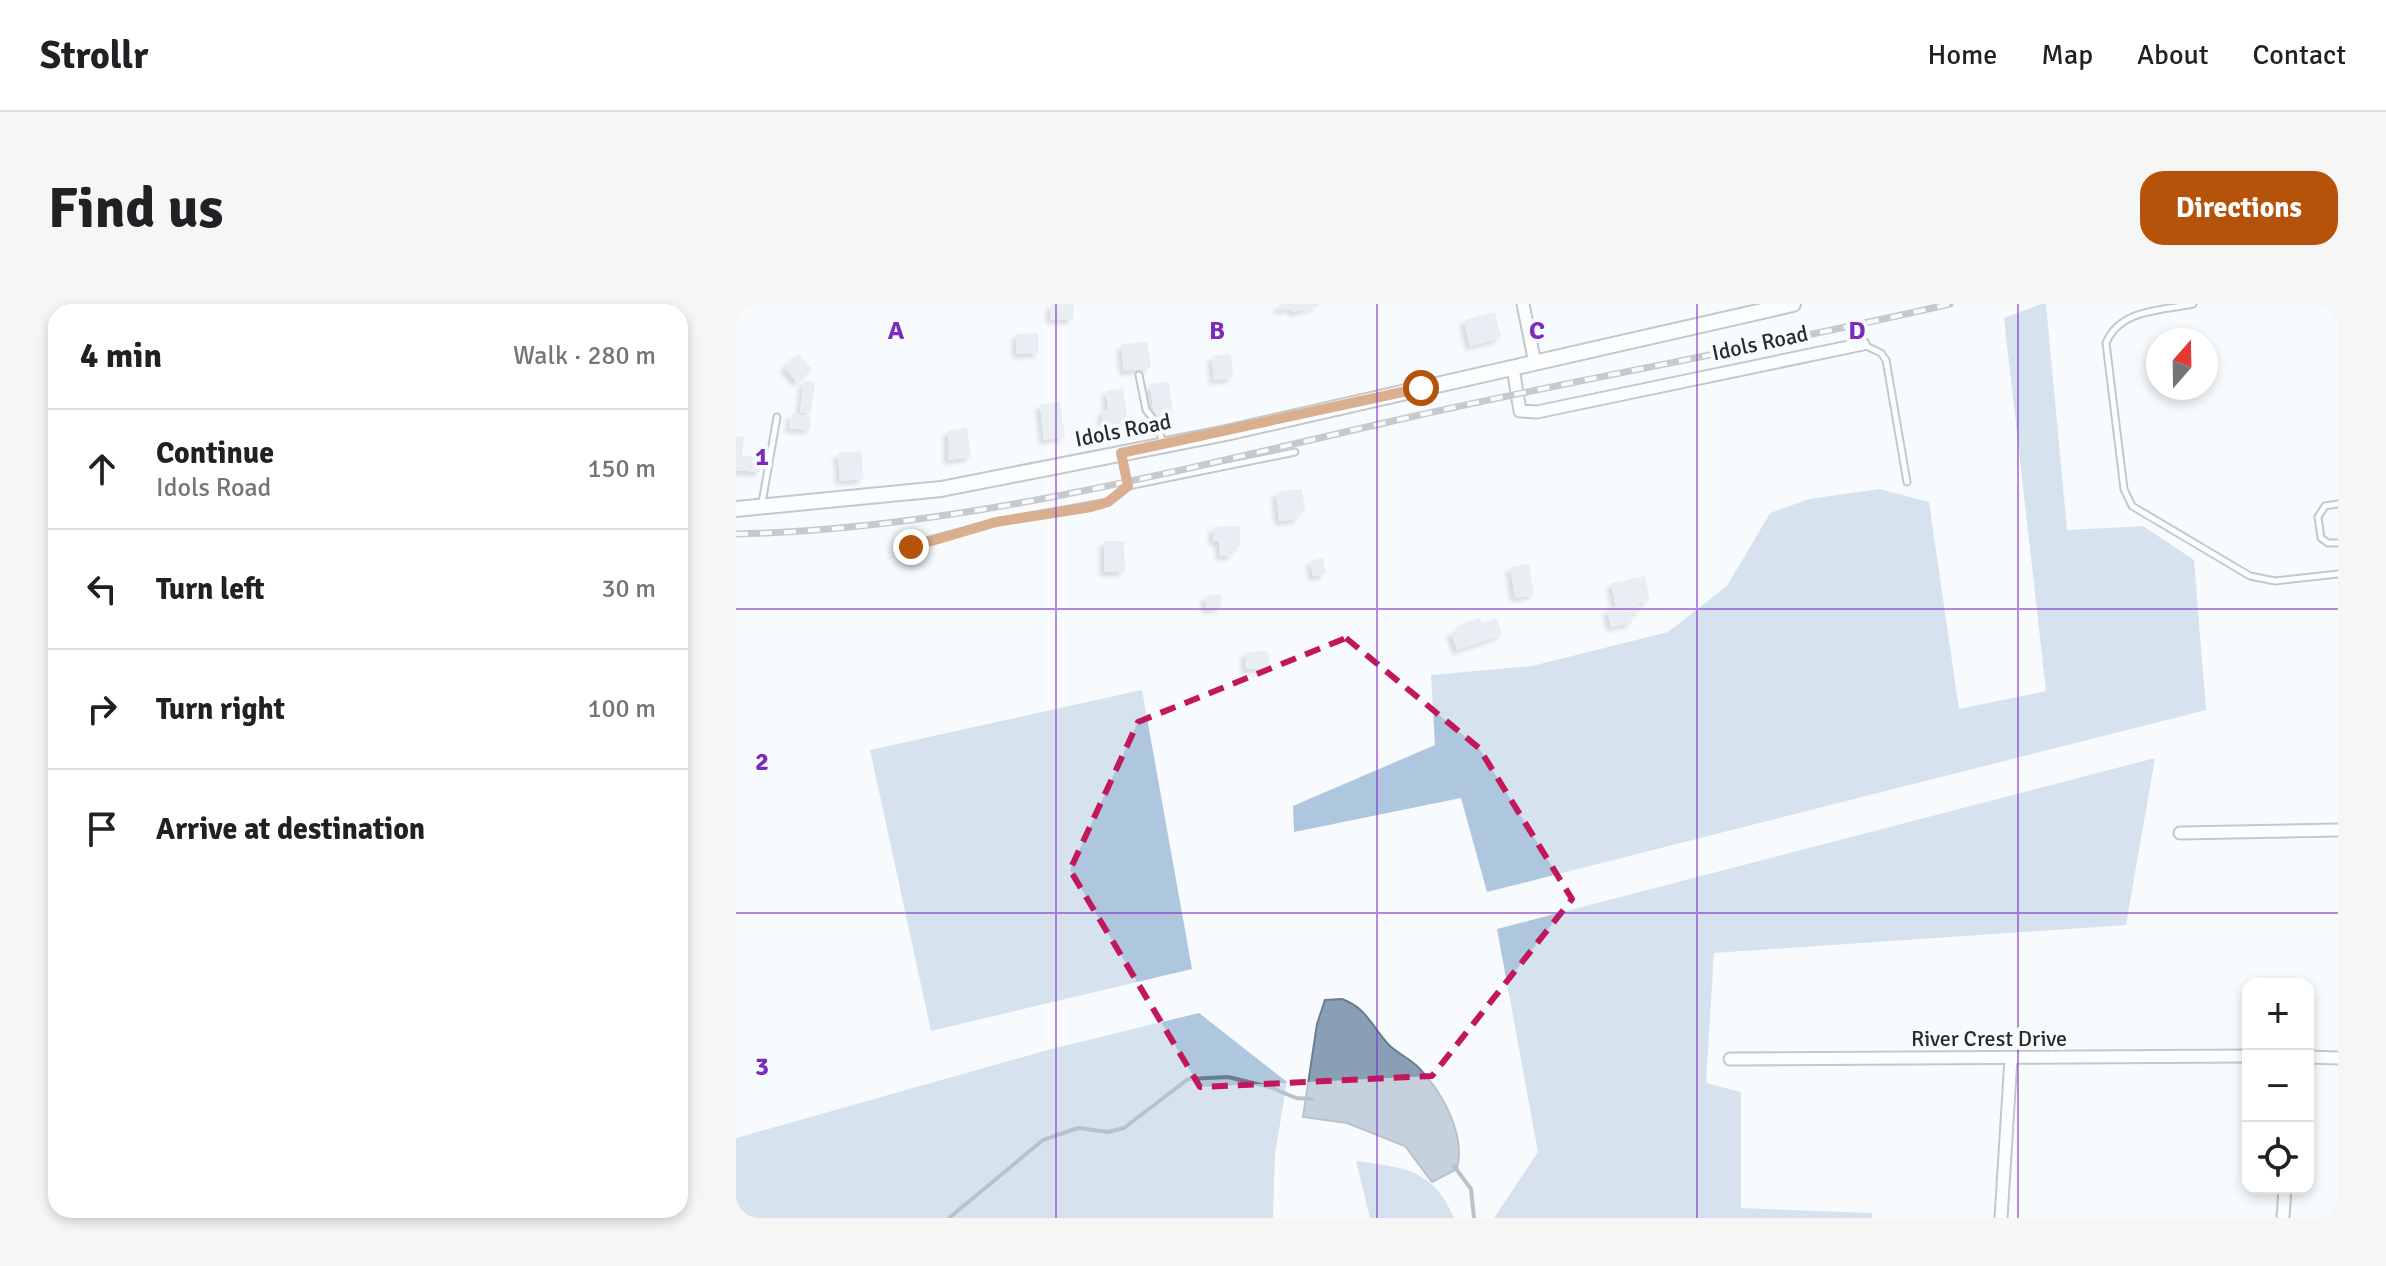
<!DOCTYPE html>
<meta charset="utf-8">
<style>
:root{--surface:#fff;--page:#f6f6f6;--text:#202124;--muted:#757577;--line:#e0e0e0;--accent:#b45309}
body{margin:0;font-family:Signika,sans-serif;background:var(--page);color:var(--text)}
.controls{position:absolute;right:24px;bottom:24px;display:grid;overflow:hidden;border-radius:16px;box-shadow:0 4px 12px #0003}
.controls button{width:72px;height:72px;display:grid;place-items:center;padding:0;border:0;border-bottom:2px solid var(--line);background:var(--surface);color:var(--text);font:40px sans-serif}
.compass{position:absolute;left:1410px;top:24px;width:72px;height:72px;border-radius:50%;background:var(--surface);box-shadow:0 4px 12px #0003;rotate:20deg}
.stop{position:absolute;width:24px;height:24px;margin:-18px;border:6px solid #b45309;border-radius:50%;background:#fff}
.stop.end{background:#b45309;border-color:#fff;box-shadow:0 2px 8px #0008}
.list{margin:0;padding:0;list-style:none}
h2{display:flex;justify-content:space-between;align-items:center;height:104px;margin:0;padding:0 32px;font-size:34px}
h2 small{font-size:26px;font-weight:400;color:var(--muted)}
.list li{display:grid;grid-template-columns:52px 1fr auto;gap:24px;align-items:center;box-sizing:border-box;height:120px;padding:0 32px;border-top:2px solid var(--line)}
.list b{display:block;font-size:30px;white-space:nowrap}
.list p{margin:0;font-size:26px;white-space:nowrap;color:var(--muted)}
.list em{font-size:26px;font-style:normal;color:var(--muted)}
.icon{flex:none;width:44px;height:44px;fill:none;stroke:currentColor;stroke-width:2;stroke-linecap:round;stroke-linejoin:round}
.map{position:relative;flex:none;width:1602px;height:914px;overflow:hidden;border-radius:24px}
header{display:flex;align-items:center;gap:48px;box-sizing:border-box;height:112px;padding:0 40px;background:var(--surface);border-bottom:2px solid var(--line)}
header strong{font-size:38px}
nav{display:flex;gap:44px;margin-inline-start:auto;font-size:28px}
.intro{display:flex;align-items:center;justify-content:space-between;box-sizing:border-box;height:192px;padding:0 48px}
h1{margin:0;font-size:56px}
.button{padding:20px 36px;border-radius:24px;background:var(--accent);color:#fff;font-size:28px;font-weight:700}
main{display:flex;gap:48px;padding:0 48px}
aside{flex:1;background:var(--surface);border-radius:24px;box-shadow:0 4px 12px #0003}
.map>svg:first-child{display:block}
</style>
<header>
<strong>Strollr</strong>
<nav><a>Home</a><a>Map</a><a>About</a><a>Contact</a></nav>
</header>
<div class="intro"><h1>Find us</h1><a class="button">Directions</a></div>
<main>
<aside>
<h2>4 min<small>Walk · 280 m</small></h2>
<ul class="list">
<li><svg class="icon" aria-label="ahead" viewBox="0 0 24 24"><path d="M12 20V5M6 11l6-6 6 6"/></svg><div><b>Continue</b><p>Idols Road</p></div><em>150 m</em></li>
<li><svg class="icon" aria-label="left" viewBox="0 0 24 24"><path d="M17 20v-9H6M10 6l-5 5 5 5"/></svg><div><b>Turn left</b></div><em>30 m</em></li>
<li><svg class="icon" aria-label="right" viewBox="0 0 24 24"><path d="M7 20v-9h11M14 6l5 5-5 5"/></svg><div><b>Turn right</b></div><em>100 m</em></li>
<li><svg class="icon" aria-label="arrive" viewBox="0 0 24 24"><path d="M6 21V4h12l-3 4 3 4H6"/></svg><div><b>Arrive at destination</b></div></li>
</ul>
</aside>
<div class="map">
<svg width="1602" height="914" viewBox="0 0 1602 914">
<defs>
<filter id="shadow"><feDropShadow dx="-4.5" dy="4.5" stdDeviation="2" flood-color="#0004"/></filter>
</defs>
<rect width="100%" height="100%" fill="#f8fbfe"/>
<g fill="#aec6de">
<path d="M1305 0H1310L1331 226 1407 222 1458 256 1470 406 751 588 725 494 558 528 557 502 699 441 695 371 796 362 932 328 991 282 1034 209 1073 195 1143 185 1193 198 1223 405 1310 387 1268 14Z"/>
<path d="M406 386 456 665 195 727 134 446Z"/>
<path d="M1419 454 1390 621 978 649 970 779 1005 788V904L1136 909V914H758L802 848 761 625Z"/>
<path d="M463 709 551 778 539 850 537 914H0V834L315 745Z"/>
<path d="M620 857C666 863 698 865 718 914H634Z"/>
</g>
<path fill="#889fb6" stroke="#6b7c8d" stroke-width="2" d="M606 695C631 704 636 723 653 741 662 750 675 755 683 764 706 788 730 830 721 865L696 878 669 842 611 819 567 813 581 720 589 696Z"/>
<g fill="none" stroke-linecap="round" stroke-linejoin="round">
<g stroke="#6b7c8d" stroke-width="4">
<path d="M718 862 735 885 738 914"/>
<path d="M213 914 307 836 342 824 372 828 388 824 452 775 492 773 534 783 560 794 576 795"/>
</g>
</g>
<g fill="#d6dee6" filter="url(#shadow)">
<path d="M315 0H338L337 16 314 15Z"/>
<path d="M543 0H583V2L557 8 556 4 544 6Z"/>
<path d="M759 8 765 34 734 42 728 16Z"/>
<path d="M302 29 303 49 281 50 280 30Z"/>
<path d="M411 37 415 64 388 67 385 41Z"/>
<path d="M62 50 76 65 61 78 48 63Z"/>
<path d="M495 50 497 74 478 76 476 52Z"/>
<path d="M68 77 79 78 75 109 64 108Z"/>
<path d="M433 78 437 111 418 113 414 80Z"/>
<path d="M387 84 393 122 368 126 366 107 372 106 370 87Z"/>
<path d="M324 98 329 133 308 136 304 101Z"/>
<path d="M55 110 75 112 74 126 53 124Z"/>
<path d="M231 124 235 153 212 156V126Z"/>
<path d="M0 132 8 133 6 152 25 153 24 168 0 166Z"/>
<path d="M125 147 128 175 104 177 102 149Z"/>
<path d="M566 185 569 207 562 208 563 215 543 217 540 188Z"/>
<path d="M504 222V243H497L498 251 484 252 483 237H477V223Z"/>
<path d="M368 237H388L389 268H368Z"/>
<path d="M587 254 590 270 577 272 574 257Z"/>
<path d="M793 260 798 291 779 294 774 263Z"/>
<path d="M909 272 914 297 902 299 904 308 894 310 896 319 875 323 871 305 880 303 875 279Z"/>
<path d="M484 290 486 303 471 306 469 292Z"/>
<path d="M744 314 746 319 761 314 766 331 721 346 715 328 726 325 725 320Z"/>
<path d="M532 347 534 364 510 365 509 348Z"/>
</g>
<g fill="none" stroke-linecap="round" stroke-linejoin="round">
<g stroke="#838a91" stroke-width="9">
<g id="service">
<path d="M1457 0C1424 7 1384 5 1370 39L1388 185 1396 202 1514 272 1539 277 1602 270"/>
<path d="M1128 41 1145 49 1150 56 1171 178"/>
<path d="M403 71 410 106 421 119 427 140"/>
<path d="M385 150 392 182 559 148"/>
<path d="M26 199 41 113"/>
<path d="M1602 200 1589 202 1582 213 1585 234 1592 239H1602"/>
<path d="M172 247 186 238 260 218 372 198 392 182"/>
</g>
</g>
<g stroke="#838a91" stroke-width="15">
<g id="minor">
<path d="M787 0 799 59"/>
<path d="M777 64 784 107 801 108 1127 40"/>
<path d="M1444 529 1602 526"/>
<path d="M1572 753 1602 754"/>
<path d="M994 755 1512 752"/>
<path d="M1265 914 1275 754"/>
<path d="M1547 914 1549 884"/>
</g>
</g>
<g stroke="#838a91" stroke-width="18">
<path id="tertiary" d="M0 205 205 185 490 129 1057 0"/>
</g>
<use href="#service" stroke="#fff" stroke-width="5"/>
<use href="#minor" stroke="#fff" stroke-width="11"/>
<use href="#tertiary" stroke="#fff" stroke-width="14"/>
<g stroke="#8c8f92" stroke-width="7">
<path id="rail" d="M0 230C230 225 456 162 679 112 857 72 1037 41 1214 0"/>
</g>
<use href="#rail" stroke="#f8fbfe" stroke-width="4" stroke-dasharray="12" stroke-linecap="butt"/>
</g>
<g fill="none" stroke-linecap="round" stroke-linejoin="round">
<path stroke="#b45309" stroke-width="10" d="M175 243 260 218 355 203 372 198 392 182 385 149 685 84"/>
</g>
<path d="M0 0H1602V914H0ZM610 334 743 444 836 595 696 772 464 783 334 566 402 418Z" fill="#f8fbfe" fill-opacity=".55" fill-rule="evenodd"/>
<path fill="none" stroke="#c2185b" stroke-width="6" stroke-dasharray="16 10" stroke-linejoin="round" d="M610 334 743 444 836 595 696 772 464 783 334 566 402 418Z"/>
<path fill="none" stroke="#7b2cbf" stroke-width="2" stroke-opacity="0.55" d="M320 0V914M641 0V914M961 0V914M1282 0V914M0 305H1602M0 609H1602"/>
<g text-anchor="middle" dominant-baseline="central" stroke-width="8" stroke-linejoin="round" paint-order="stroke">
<g font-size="22" fill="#282b2e" stroke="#f8fbfe">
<text transform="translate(1024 39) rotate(-12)">Idols Road</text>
<text transform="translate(387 126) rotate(-11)">Idols Road</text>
<text x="1253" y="734">River Crest Drive</text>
</g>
</g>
<g font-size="26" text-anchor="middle" font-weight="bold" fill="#7b2cbf" stroke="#f8fbfe" stroke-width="8" stroke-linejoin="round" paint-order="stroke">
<text x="160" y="35">A</text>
<text x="481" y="35">B</text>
<text x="801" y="35">C</text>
<text x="1121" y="35">D</text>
<text x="26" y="161">1</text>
<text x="26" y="466">2</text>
<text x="26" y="771">3</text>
</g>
</svg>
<div class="controls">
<button>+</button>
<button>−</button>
<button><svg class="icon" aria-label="locate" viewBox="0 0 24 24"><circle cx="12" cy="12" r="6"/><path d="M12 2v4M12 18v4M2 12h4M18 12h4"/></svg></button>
</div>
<svg class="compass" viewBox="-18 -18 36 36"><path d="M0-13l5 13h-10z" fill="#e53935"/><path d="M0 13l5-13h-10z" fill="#757577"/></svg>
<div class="stop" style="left:685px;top:84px"></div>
<div class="stop end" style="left:175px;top:243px"></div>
</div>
</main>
